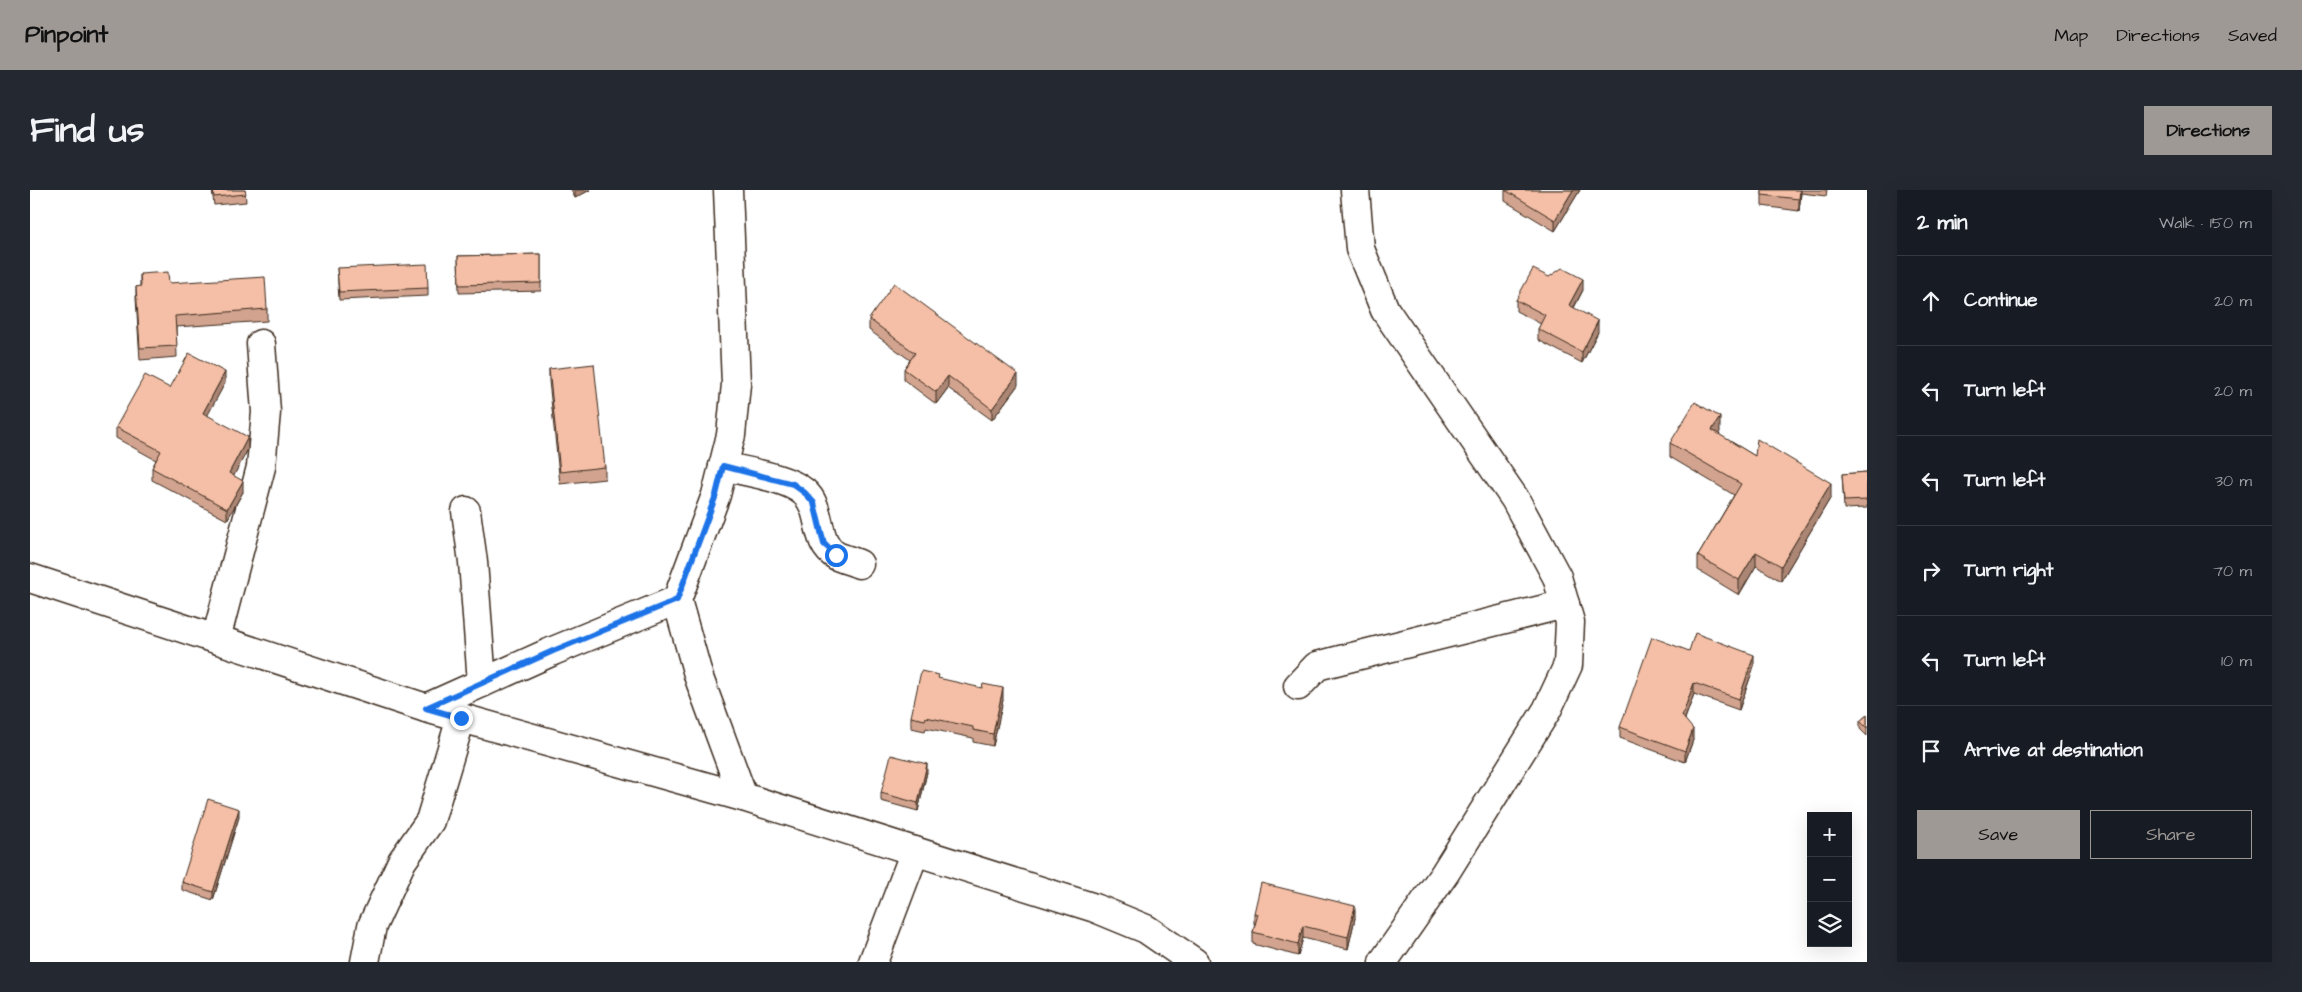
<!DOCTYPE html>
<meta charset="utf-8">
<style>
:root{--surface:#171b24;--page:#242831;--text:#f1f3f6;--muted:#9ea1a6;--line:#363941;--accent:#9f9995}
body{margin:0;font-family:"Architects Daughter",sans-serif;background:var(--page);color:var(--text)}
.controls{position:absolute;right:15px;bottom:15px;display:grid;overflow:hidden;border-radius:0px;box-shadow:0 5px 20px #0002}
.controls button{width:45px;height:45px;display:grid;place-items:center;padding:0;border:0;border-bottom:1px solid var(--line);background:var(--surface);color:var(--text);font:25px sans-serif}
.stop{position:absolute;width:15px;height:15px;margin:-11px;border:4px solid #1a73e8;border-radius:50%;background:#fff}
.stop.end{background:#1a73e8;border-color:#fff;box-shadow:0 1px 5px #0008}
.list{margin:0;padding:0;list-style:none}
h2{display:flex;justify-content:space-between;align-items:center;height:65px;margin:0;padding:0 20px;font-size:21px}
h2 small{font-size:16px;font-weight:400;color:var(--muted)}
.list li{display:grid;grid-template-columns:32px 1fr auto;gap:15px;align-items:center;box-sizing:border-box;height:90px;padding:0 20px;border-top:1px solid var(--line)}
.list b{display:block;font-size:19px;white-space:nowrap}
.list em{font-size:16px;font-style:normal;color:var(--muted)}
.actions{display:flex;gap:10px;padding:15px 20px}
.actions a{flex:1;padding:11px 0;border:1px solid var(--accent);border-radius:0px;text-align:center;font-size:18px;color:var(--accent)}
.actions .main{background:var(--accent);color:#111}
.icon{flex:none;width:28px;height:28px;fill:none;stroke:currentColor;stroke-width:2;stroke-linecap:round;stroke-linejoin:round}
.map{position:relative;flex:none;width:1837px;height:772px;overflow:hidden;border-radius:0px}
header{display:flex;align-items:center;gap:30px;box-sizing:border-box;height:70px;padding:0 25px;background:var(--accent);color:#111}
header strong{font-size:24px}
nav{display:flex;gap:28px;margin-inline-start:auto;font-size:18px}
.intro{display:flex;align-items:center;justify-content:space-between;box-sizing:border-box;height:120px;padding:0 30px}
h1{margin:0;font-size:35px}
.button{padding:12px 22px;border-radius:0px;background:var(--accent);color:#111;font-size:18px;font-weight:700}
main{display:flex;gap:30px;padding:0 30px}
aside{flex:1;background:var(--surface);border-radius:0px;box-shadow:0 5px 20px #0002}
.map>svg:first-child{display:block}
</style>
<header>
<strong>Pinpoint</strong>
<nav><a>Map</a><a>Directions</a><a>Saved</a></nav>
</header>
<div class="intro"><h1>Find us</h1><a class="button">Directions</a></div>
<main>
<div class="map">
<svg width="1837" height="772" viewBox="0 0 1837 772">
<rect width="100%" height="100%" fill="#fff"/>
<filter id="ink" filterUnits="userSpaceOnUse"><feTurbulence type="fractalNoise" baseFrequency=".02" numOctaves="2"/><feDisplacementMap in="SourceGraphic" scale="10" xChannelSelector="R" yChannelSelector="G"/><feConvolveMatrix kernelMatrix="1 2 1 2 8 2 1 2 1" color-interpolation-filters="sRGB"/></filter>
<g filter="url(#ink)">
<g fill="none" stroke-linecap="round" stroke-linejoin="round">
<g stroke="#3b2a1e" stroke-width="31">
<g id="minor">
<path d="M698 0 706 194 701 245 686 305 647 410 669 488 713 607"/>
<path d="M1325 0 1330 59 1355 120 1485 309 1527 387 1540 432 1538 475 1517 520 1415 683 1353 772"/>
<path d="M693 276C716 282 756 287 774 302 794 319 783 353 807 366 814 369 822 371 829 374"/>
<path d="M436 321 443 372 452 493"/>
<path d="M0 388 396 518 713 607 1065 718 1116 739 1164 772"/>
<path d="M186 449 231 277 236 222 231 154"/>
<path d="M1268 496 1287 476 1310 470 1535 414"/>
<path d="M396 518 523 461 647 410"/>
<path d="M335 772 342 736 372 671 400 631 431 528"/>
<path d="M843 772 885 661"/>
</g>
</g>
<use href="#minor" stroke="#fff" stroke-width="28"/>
</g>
<g fill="#d2a48f" stroke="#3b2a1e">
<path d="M182 0H215L216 12 184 15Z"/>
<path d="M541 0H560L545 8Z"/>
<path d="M1475 0H1550L1525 41 1475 11Z"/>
<path d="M1732 0H1797L1796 6 1771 3 1769 21 1732 16Z"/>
<path d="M511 64V101L429 103 428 66Z"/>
<path d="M307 78 398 98V106L309 110Z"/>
<path d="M110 84 139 93 237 119V131L146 137 147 167 110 170 106 108V97L110 96Z"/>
<path d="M1519 87 1553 100 1544 118 1568 142 1552 173 1508 150V139L1511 134 1486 121V110Z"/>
<path d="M839 129 988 195 962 230 918 198 906 214 874 190V179L880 170 839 140Z"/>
<path d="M519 179 575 277V289L530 294 519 191Z"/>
<path d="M195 193 177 225 218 259 203 286 213 302 197 330 122 290V278L126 270 86 248V237L140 198Z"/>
<path d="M1690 242 1688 244 1725 266 1801 307 1751 391 1726 376 1709 405 1668 380V366L1704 305 1640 267V253Z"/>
<path d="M1837 282V318L1814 319 1812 284Z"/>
<path d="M1659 461 1724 476 1709 520 1664 504 1655 529 1663 550 1655 572 1590 548V537Z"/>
<path d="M909 489 973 510 963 556 943 552V548L896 538 895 541 881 538V527Z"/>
<path d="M1837 525V546L1830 539V531Z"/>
<path d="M897 582 888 621 851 611V603Z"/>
<path d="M209 627 183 710 152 700V692Z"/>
<path d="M1224 723 1325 728 1318 759 1273 748 1268 766 1223 754V742L1225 734H1224Z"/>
</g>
<g fill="#ab8674" stroke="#3b2a1e">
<path d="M545 0H560L545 8Z"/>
<path d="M1543 0H1550L1525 41V30Z"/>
<path d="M1770 0H1771V3L1769 21V9Z"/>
<path d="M1553 89V100L1539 126V115Z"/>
<path d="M1568 131V142L1552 173V162Z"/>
<path d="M195 182V193L173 234V223Z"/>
<path d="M988 184V195L962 230V219Z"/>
<path d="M918 186V198L906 214V202Z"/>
<path d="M1690 227V242L1682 255V240Z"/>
<path d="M218 247V259L199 295V283Z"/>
<path d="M213 291V302L197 330V319Z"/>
<path d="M1801 293V307L1751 391V376Z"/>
<path d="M1726 362V376L1709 405V390Z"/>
<path d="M1724 465V476L1709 520V509Z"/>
<path d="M1664 493V504L1652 537V526Z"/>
<path d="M973 498V510L963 556V544Z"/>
<path d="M1663 539V550L1655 572V561Z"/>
<path d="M897 574V582L888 621V613Z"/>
<path d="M209 619V627L183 710V702Z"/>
<path d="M1325 716V728L1318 759V747Z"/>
<path d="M1273 736V748L1268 766V754Z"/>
</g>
<g fill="#f4bfa6" stroke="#3b2a1e">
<path d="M183 0H215L216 4 184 7Z"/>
<path d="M1475 0H1543L1525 30Z"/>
<path d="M1732 0H1770L1769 9 1732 5Z"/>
<path d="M511 64V93L429 95 428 66Z"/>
<path d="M397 74 398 98 309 102 307 78Z"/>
<path d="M1532 78 1553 89 1539 115 1568 131 1552 162 1508 139 1515 125 1486 110 1503 79 1519 87Z"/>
<path d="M138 82 139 93 235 87 237 119 145 126 147 156 110 158 106 97 111 96 110 84Z"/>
<path d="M864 93 988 184 962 219 918 186 906 202 874 179 885 163 839 129Z"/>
<path d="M159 163 195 182 173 223 218 247 199 283 213 291 197 319 122 278 131 261 86 237 115 185 140 198Z"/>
<path d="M564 174 575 277 530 282 519 179Z"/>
<path d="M1665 212 1690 227 1682 240 1725 266 1727 249 1801 293 1751 376 1726 362 1709 390 1668 366 1711 294 1640 253Z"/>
<path d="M1837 282V310L1814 311 1812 284Z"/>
<path d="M1665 443 1724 465 1709 509 1664 493 1652 526 1663 539 1655 561 1590 537 1622 447 1659 461Z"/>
<path d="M891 481 909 485 908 488 952 498 953 494 973 498 963 544 943 540V537L896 527 895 530 881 527Z"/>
<path d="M1837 525V538L1830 531Z"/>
<path d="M861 565 897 574 888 613 851 603Z"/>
<path d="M178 609 209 619 183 702 152 692Z"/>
<path d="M1231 693 1325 716 1318 747 1273 736 1268 754 1223 742 1228 724 1224 723Z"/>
</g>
</g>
<g fill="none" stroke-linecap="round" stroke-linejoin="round" filter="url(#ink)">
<path stroke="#1a73e8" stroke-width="6" d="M431 528 396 518 523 461 647 410 686 305 693 276 763 294 775 303 784 313 794 354 806 365"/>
</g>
</svg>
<div class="controls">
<button>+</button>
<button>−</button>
<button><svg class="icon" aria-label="layers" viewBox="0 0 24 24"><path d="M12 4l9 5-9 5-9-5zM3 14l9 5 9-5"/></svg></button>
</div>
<div class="stop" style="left:806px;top:365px"></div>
<div class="stop end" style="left:431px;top:528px"></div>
</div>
<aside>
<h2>2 min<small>Walk · 150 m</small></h2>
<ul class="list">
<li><svg class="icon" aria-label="ahead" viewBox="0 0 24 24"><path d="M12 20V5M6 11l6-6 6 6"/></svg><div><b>Continue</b></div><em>20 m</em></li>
<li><svg class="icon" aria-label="left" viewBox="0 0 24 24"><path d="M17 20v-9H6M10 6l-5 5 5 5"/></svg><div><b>Turn left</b></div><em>20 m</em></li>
<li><svg class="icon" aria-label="left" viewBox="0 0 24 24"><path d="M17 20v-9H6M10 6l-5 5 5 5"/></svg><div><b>Turn left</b></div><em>30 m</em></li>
<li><svg class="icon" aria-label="right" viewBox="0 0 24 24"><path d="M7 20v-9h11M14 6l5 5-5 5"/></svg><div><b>Turn right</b></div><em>70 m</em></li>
<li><svg class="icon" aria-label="left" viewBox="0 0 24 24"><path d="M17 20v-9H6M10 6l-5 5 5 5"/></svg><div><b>Turn left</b></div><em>10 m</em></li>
<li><svg class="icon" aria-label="arrive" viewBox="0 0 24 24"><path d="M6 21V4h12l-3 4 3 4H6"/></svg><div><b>Arrive at destination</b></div></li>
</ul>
<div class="actions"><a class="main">Save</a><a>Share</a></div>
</aside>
</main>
